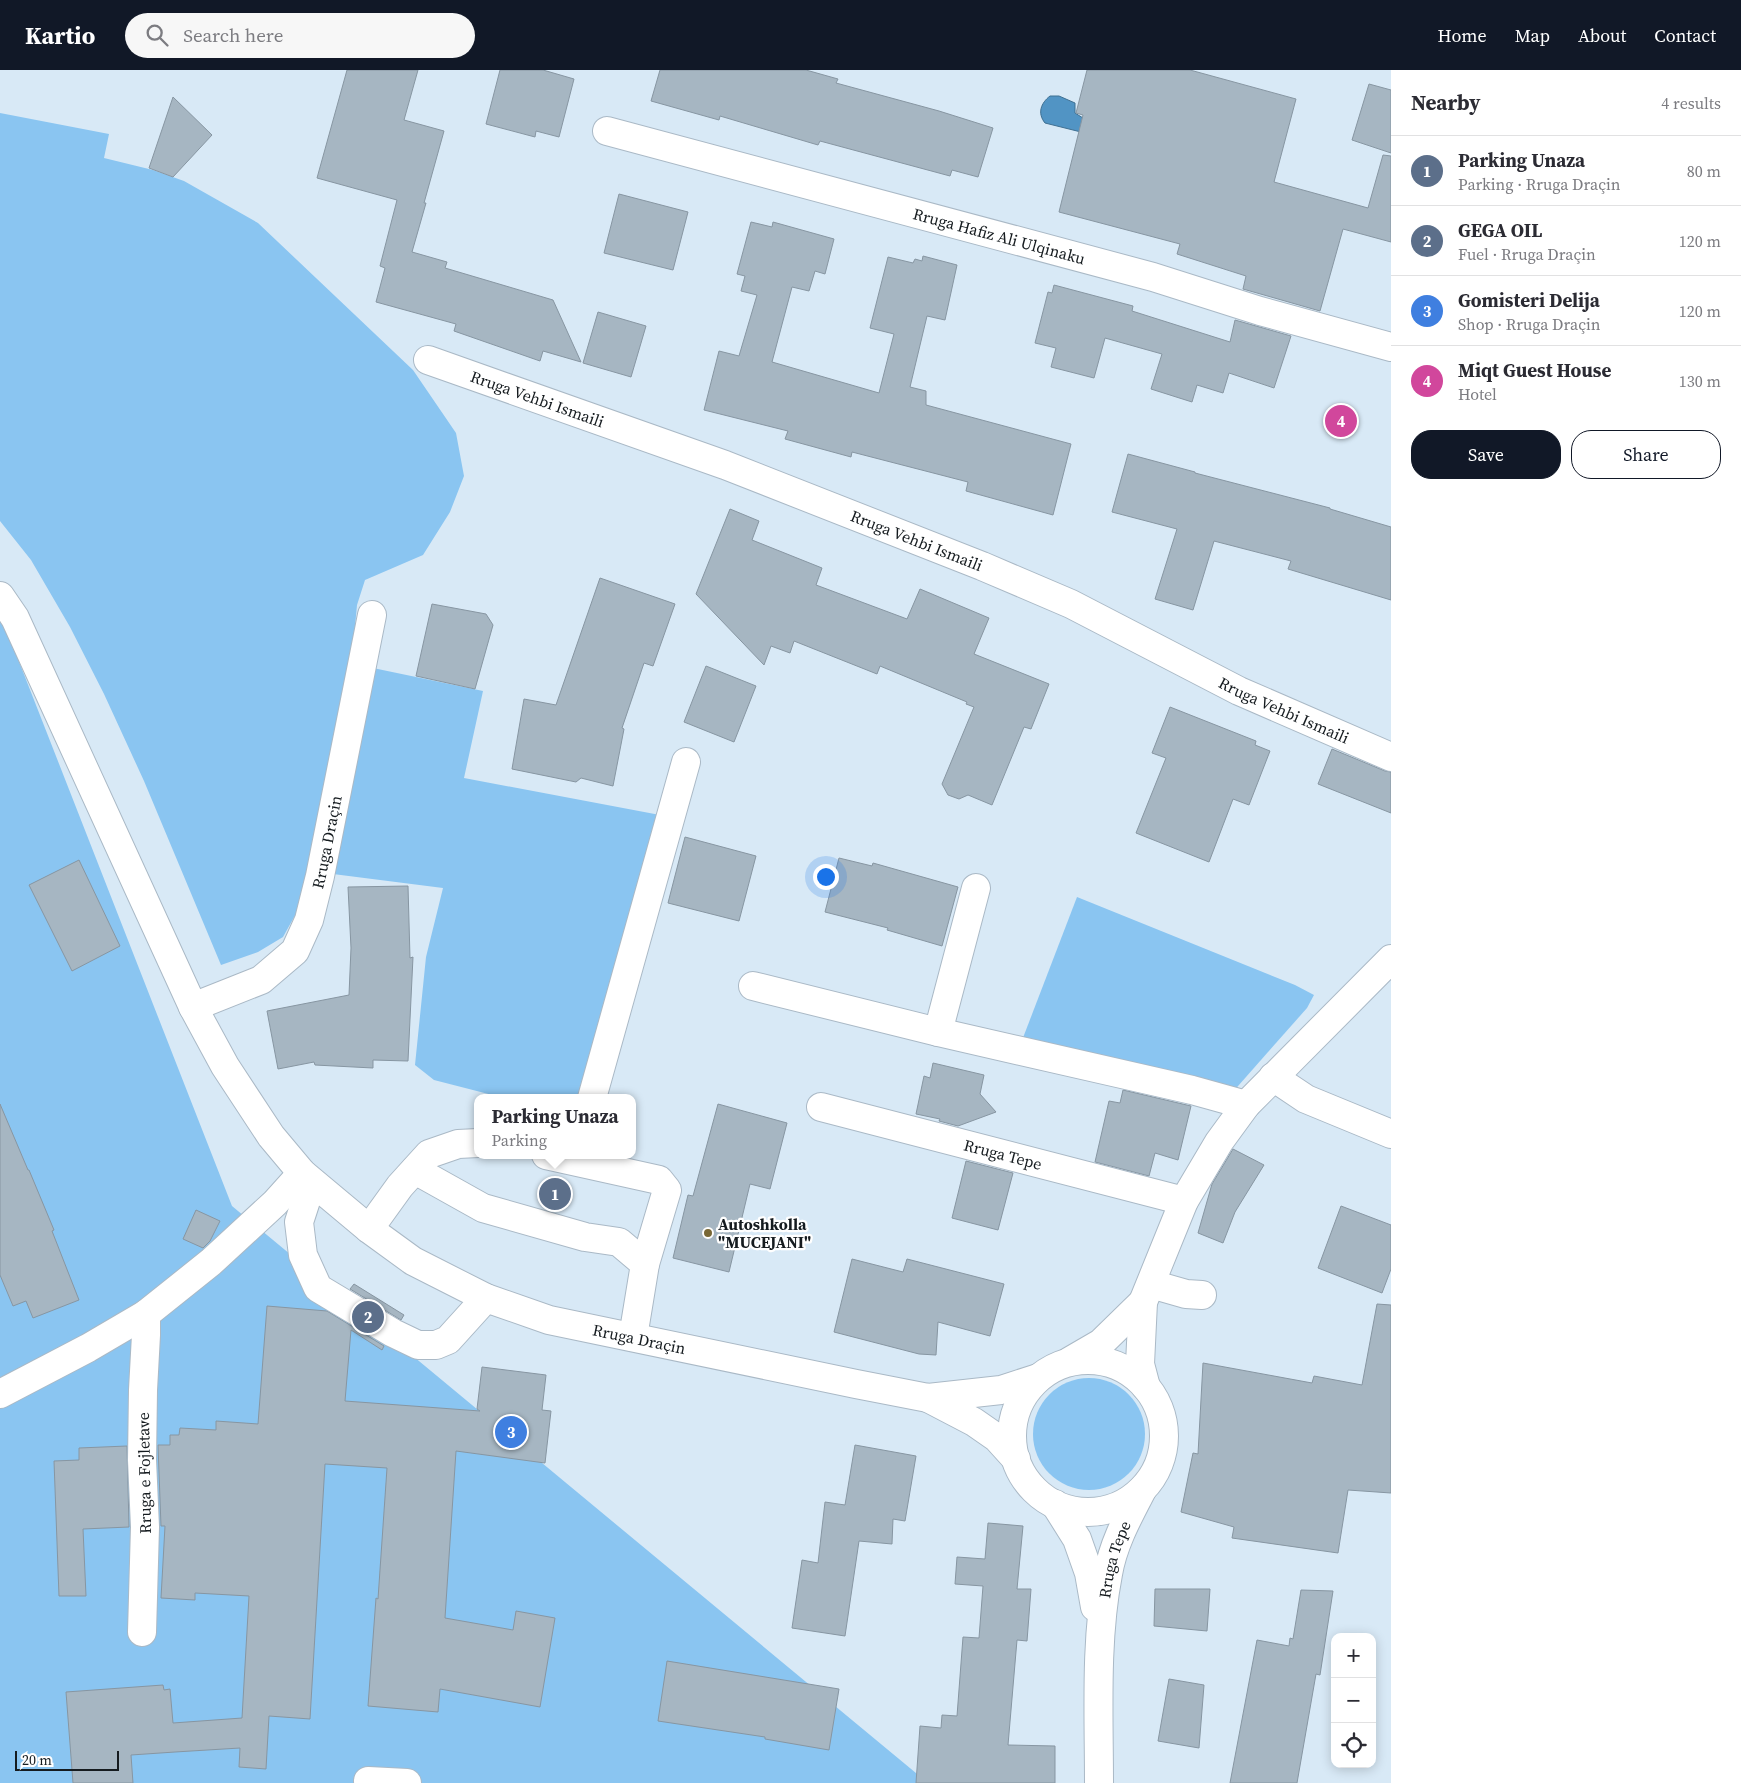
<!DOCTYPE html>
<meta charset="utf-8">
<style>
:root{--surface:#fff;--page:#f7f7f7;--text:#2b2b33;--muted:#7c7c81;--line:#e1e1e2;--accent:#111827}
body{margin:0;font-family:"Source Serif 4",serif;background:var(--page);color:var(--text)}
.controls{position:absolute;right:15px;bottom:15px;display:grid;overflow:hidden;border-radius:10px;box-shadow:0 2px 12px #0003}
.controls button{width:45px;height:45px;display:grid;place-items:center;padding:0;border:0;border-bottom:1px solid var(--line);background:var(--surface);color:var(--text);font:25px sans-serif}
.scale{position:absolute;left:15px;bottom:12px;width:104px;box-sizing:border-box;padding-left:5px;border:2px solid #151b1f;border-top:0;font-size:14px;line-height:18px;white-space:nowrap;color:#151b1f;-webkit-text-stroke:4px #fff;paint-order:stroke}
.you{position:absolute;left:825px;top:806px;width:18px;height:18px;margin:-12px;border:4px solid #fff;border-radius:50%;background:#1a73e8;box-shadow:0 0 0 8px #1a73e833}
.badge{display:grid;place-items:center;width:32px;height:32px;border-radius:50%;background:var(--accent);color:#fff;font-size:16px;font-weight:700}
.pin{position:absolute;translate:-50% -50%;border:2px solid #fff;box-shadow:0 1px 5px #0006}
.popup{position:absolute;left:474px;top:1024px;width:162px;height:65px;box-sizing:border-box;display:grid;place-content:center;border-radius:10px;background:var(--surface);filter:drop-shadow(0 1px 4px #0005);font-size:16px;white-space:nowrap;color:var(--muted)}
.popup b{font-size:19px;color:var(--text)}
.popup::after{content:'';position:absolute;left:50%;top:100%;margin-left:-10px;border:10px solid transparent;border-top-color:var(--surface)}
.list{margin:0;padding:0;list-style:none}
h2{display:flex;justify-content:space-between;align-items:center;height:65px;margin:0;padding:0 20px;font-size:21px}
h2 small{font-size:16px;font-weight:400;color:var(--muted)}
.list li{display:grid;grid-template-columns:32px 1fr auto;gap:15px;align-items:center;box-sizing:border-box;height:70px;padding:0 20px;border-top:1px solid var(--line)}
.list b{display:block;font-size:19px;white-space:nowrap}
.list p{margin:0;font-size:16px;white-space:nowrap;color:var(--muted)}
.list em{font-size:16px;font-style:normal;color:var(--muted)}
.actions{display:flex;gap:10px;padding:15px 20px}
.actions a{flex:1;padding:11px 0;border:1px solid var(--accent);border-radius:20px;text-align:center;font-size:18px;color:var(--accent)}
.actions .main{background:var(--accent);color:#fff}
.icon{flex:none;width:28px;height:28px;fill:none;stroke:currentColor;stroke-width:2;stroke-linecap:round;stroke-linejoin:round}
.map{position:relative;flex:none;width:1391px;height:1713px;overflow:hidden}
header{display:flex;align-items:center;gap:30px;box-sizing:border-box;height:70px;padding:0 25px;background:var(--accent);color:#fff}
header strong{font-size:24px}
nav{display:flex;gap:28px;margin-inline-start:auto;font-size:18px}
.search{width:350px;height:45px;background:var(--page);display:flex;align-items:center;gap:12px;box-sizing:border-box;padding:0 18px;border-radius:28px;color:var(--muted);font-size:19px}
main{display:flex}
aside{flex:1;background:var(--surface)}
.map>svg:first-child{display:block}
</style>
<header>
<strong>Kartio</strong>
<div class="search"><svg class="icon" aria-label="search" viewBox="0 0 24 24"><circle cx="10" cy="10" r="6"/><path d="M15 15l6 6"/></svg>Search here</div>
<nav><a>Home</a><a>Map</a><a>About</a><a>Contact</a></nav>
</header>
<main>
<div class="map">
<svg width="1391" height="1713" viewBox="0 0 1391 1713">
<rect width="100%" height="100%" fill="#d8e9f6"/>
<g fill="#8ac5f1">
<path d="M0 43 109 64 104 88 153 100 184 111 258 153 413 300 456 363 464 406 450 442 423 485 365 510 357 535 354 567 308 822 283 867 258 882 221 895 144 711 104 624 70 557 31 490 0 451Z"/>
<path d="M0 543 232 1136 928 1713H0Z"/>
<path d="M373 598 483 621 464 708 660 745 584 1028H504L434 1010 415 995 426 887 443 818 333 804Z"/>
<path d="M1077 827 1295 915 1314 925 1307 938 1231 1024 1021 973Z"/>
<circle cx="1089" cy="1364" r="56"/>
</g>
<path fill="#5194c4" stroke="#3f7092" d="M1050 26H1059L1075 33V43L1083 48 1085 63 1045 53C1037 43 1041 33 1050 26Z"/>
<g fill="#a6b6c2" stroke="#8796a2">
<path d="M347 0H418L404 50 444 61 424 133H426L412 182 447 192 445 198 553 230 581 292 543 281 540 291 454 261 456 254 376 232 385 198 380 196 397 130 317 108Z"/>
<path d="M500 0H543L574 9 559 67 536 61 535 67 486 54Z"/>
<path d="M660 0H806L838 9 836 13 939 41 993 58 978 107 952 100 950 106 820 71 818 75 720 46 719 50 651 31Z"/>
<path d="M1087 0H1190L1296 29 1274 112 1368 138 1383 85 1391 86V172L1343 159 1320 241 1243 219 1246 206 1177 184 1180 174 1059 142 1083 45 1076 43Z"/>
<path d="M1369 14 1391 20V83L1352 70Z"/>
<path d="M173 27 212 65 173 107 149 98Z"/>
<path d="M619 124 688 142 673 200 604 183Z"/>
<path d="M751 152 772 157 773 152 834 169 825 204 815 201 809 221 792 217 772 292 879 323 894 264 870 258 888 187 913 193 915 189 922 191 923 186 957 195 945 250 927 246 910 317 926 321V335L1071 374 1053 445 966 421 968 412 852 382 851 387 785 369 788 361 704 340 719 281 739 286 757 225 741 221 745 206 737 204Z"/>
<path d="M1054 215 1133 236 1132 241 1230 272 1235 250 1291 266 1274 318 1229 303 1223 323 1197 315 1192 332 1151 319 1162 284 1105 268 1094 308 1051 297 1056 278 1035 273 1048 222 1052 223Z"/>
<path d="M598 242 646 256 631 307 583 293Z"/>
<path d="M1128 384 1195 402V403L1330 438V439L1391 457V530L1288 499 1291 491 1214 471 1193 540 1155 529 1177 459 1112 442Z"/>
<path d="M730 439 759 451 752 470 822 498 816 515 907 549 920 519 989 548 974 584 1049 614 1031 659 1024 657 992 735 968 725 959 729 948 725 942 714 974 637 966 634 967 632 880 596 877 604 794 571 790 583 771 576 764 595 696 524Z"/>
<path d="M600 508 675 534 653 596 644 593 622 658 624 659 613 716 581 708 576 712 512 699 524 629 556 635Z"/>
<path d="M432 534 486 544 493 555 475 619 416 606Z"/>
<path d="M706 596 756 616 734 672 684 652Z"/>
<path d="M1170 637 1256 671 1255 675 1270 681 1249 735 1233 729 1209 792 1136 763 1166 688 1152 683Z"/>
<path d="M1332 679 1385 701 1391 702V743L1318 714Z"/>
<path d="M685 767 756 786 739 851 668 833Z"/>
<path d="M839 788 872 796 873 793 958 817 942 876 887 860 888 858 825 842Z"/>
<path d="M79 790 120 876 72 901 29 815Z"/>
<path d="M408 816 410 888 413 887 408 991 373 990V998L315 995 314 992 278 999 267 941 349 925 351 878 348 817Z"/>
<path d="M933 993 984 1005 980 1024 996 1042 958 1056 939 1051 940 1049 916 1044 924 1006 930 1008Z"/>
<path d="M1123 1020 1191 1036 1178 1090 1155 1083 1149 1106 1095 1092 1109 1031 1120 1033Z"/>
<path d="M0 1034 28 1100H29L54 1160 52 1161 79 1230 33 1248 26 1231 13 1236 0 1205Z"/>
<path d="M718 1034 787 1053 770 1119 750 1114 729 1202 673 1188 688 1125 693 1126Z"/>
<path d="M1233 1079 1264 1095 1235 1142 1223 1173 1198 1163 1212 1114Z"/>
<path d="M966 1091 1013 1103 998 1160 952 1148Z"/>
<path d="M1341 1136 1391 1155V1199L1382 1223 1318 1198Z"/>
<path d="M196 1140 220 1151 210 1171 203 1178 183 1169Z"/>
<path d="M852 1189 903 1202 907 1189 1004 1214 990 1266 938 1252 936 1285 919 1284 834 1262Z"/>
<path d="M354 1214 404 1245 401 1250 350 1219Z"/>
<path d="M1377 1234 1391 1235V1423L1348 1420 1338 1483 1232 1468 1234 1457 1181 1442 1193 1383 1198 1384 1203 1293 1312 1313 1314 1306 1362 1315Z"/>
<path d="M267 1236 327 1241 384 1276 382 1280 351 1260 345 1331 480 1341 477 1339 482 1297 546 1305 542 1340 551 1341 545 1393 456 1381 445 1548 513 1560 516 1541 555 1548 540 1637 440 1619 438 1642 368 1636 376 1528 378 1529 387 1398 325 1394 310 1649 269 1646 266 1699 239 1697 240 1678 175 1682 131 1685 133 1713H73L66 1622 163 1615 164 1620 170 1619 173 1653 242 1648 249 1526 195 1523V1530L161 1528 165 1456H161L158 1375H170V1365H179L180 1358 216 1360V1351L258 1354Z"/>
<path d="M855 1375 916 1386 905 1451 893 1449 892 1474 859 1471 845 1566 792 1558 802 1490 818 1493 825 1432 845 1435Z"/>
<path d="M127 1376 129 1457 83 1459 86 1526H59L54 1391 79 1390V1378Z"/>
<path d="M988 1453 1023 1456 1017 1519H1031L1027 1571 1017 1570 1008 1675 1055 1676V1713H916L920 1656 941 1658 942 1645 957 1646 963 1567 979 1568 983 1516 955 1514 957 1487 985 1489Z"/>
<path d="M1155 1519H1210L1207 1561 1154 1556Z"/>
<path d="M1301 1520 1333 1521 1320 1605 1316 1604 1297 1713H1230L1257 1570 1289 1576 1290 1568 1293 1569Z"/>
<path d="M667 1591 839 1619 829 1680 765 1669V1667L658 1651Z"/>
<path d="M1169 1609 1204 1615 1199 1678 1158 1671Z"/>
</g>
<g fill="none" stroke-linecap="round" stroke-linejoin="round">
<g stroke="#aab9c6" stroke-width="30">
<g id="minor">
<path id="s1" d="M607 61 1153 207 1260 241 1391 277"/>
<path id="s2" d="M428 290 725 395 982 496 1071 534 1239 621 1391 687"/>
<path d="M753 916 938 962 1192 1020 1246 1035"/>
<path id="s3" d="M193 937 261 910 295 881 309 850 320 806 372 545"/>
<path d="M938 962 976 818"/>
<path d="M1273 1007 1306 1029 1391 1064"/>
<path d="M592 1028 686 692"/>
<path id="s4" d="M821 1037 1184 1131"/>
<path d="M546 1085 659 1110 667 1120 645 1194"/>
<path d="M415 1100 483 1138 585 1167 619 1172 645 1194 633 1267"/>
<path d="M312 1112 299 1152 303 1185 318 1218 393 1263 418 1275H436L448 1270 486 1228"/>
<path d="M369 1159 400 1116 429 1084 458 1074 478 1073"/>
<path d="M1151 1214 1186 1224 1202 1225"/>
<path d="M1070 1291 1101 1273 1143 1232"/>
<path d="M1146 1317 1140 1294 1143 1232 1184 1131 1219 1072 1246 1035 1391 889"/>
<path d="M0 1324 88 1278 146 1244 211 1192 275 1133 302 1103"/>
<path d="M142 1562 145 1457 142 1390 143 1320 146 1265V1244"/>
<path d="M368 1711 407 1713"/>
</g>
</g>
<g stroke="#aab9c6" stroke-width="30">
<g id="major">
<path id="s5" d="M0 526 15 548 193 937 225 996 271 1066 302 1103 369 1159 413 1191 486 1228 549 1250 856 1314 928 1328 1001 1320 1038 1308"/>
<circle cx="1088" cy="1366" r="76"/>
<path d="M928 1328 974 1352 997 1368 1016 1389"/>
<path d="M1055 1434 1077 1469 1089 1503 1095 1537"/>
<path id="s6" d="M1099 1713C1099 1645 1095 1570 1108 1504 1113 1474 1128 1447 1142 1420"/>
</g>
</g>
<use href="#minor" stroke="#fff" stroke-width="28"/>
<use href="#major" stroke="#fff" stroke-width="28"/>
</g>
<circle fill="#796836" stroke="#fff" stroke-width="2" cx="708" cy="1163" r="5"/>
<g text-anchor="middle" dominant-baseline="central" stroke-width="4.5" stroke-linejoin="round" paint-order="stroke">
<g font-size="16" fill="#151b1f" stroke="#fff">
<text stroke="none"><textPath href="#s1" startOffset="406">Rruga Hafiz Ali Ulqinaku</textPath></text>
<text stroke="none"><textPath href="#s2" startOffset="116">Rruga Vehbi Ismaili</textPath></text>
<text stroke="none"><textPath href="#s2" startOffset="521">Rruga Vehbi Ismaili</textPath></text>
<text stroke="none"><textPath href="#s2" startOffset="926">Rruga Vehbi Ismaili</textPath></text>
<text stroke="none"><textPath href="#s3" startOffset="232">Rruga Draçin</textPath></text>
<text stroke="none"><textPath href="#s4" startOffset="188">Rruga Tepe</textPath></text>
<text stroke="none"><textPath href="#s5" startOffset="1036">Rruga Draçin</textPath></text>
<text transform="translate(144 1403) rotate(-91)">Rruga e Fojletave</text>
<text stroke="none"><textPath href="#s6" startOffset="225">Rruga Tepe</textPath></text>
</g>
<g font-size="16" font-weight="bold" fill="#151b1f" stroke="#fff" text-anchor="start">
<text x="718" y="1154">Autoshkolla<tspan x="718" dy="18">"MUCEJANI"</tspan></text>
</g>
</g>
</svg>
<div class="controls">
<button>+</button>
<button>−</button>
<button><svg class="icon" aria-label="locate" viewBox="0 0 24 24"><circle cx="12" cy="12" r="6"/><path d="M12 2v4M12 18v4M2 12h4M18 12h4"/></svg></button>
</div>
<div class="scale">20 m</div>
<div class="you"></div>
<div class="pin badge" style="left:555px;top:1124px;background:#5c6f8a">1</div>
<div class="popup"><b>Parking Unaza</b>Parking</div>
<div class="pin badge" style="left:368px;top:1247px;background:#5c6f8a">2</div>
<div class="pin badge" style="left:511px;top:1362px;background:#3f7fe0">3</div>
<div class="pin badge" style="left:1341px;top:351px;background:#d1479c">4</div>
</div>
<aside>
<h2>Nearby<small>4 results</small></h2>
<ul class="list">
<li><span class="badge" style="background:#5c6f8a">1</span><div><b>Parking Unaza</b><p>Parking · Rruga Draçin</p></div><em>80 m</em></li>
<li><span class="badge" style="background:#5c6f8a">2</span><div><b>GEGA OIL</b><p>Fuel · Rruga Draçin</p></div><em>120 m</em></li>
<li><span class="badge" style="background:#3f7fe0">3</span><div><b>Gomisteri Delija</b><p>Shop · Rruga Draçin</p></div><em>120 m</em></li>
<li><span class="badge" style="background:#d1479c">4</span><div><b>Miqt Guest House</b><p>Hotel</p></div><em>130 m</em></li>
</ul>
<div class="actions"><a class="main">Save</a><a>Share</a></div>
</aside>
</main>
